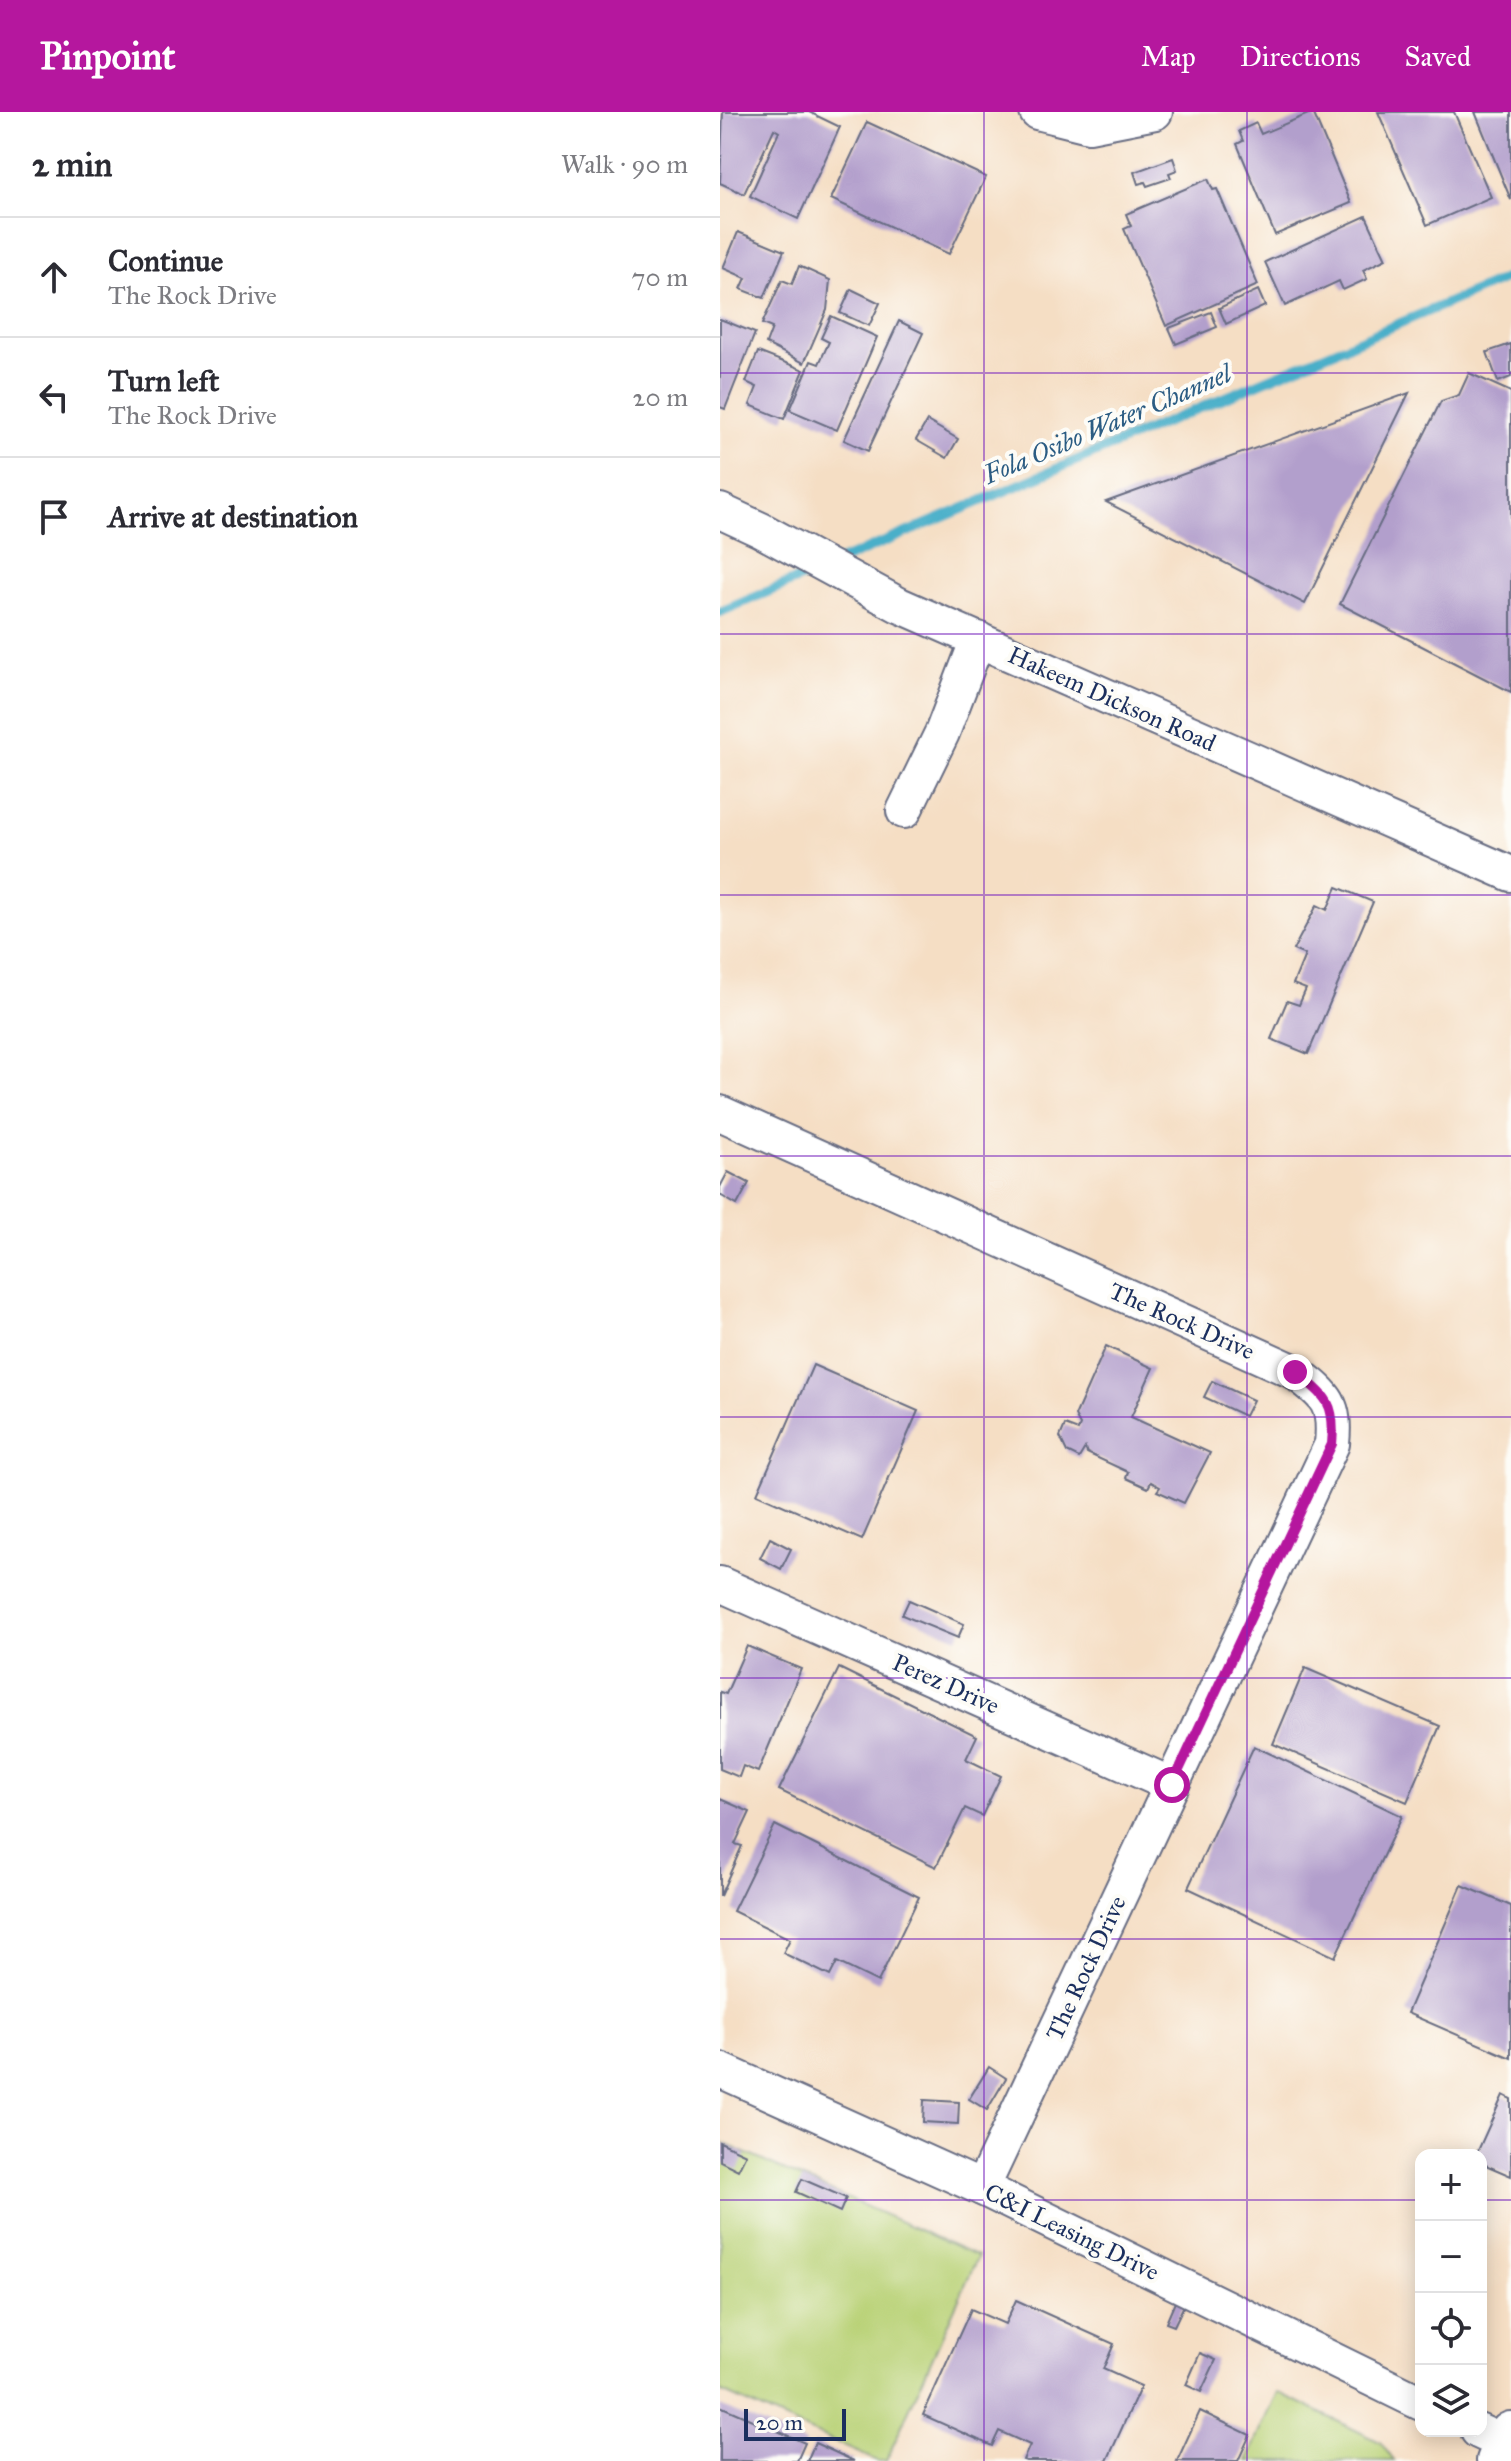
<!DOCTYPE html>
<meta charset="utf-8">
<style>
:root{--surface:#fff;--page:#f7f7f7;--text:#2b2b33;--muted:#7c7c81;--line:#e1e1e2;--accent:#b5179e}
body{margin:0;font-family:"IM FELL Great Primer",serif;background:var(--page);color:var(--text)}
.controls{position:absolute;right:24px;bottom:24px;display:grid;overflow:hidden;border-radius:16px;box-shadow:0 4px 20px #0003}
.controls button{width:72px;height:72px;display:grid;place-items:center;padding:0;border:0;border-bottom:2px solid var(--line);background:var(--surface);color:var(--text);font:40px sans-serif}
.scale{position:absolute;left:24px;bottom:20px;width:102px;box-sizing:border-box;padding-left:8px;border:4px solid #1b2f5e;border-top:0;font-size:22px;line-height:28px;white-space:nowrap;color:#1b2f5e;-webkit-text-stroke:6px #fdfcf7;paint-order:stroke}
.stop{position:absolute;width:24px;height:24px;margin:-18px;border:6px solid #b5179e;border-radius:50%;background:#fff}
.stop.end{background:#b5179e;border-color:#fff;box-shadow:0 2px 8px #0008}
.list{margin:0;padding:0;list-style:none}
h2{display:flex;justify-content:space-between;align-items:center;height:104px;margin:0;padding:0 32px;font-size:34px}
h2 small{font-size:26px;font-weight:400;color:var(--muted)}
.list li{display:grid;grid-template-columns:52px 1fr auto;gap:24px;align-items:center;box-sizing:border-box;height:120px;padding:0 32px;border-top:2px solid var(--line)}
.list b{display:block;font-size:30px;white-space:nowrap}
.list p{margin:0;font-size:26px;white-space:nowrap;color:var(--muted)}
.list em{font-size:26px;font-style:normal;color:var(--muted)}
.icon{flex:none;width:44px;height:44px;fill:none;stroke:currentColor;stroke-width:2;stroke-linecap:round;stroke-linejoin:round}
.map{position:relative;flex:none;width:791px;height:2349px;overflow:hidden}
header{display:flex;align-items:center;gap:48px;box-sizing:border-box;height:112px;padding:0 40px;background:var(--accent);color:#fff}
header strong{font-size:38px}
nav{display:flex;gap:44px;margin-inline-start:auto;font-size:28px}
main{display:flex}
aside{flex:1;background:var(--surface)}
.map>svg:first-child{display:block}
</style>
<header>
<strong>Pinpoint</strong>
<nav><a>Map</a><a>Directions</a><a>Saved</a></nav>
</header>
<main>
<aside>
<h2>2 min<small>Walk · 90 m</small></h2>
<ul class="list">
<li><svg class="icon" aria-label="ahead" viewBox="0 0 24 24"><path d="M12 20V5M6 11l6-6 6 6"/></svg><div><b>Continue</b><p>The Rock Drive</p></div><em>70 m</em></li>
<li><svg class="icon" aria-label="left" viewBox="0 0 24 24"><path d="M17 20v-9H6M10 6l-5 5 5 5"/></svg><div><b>Turn left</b><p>The Rock Drive</p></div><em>20 m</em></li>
<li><svg class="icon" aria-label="arrive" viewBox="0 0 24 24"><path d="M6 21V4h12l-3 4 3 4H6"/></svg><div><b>Arrive at destination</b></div></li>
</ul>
</aside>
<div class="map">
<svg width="791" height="2349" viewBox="0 0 791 2349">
<rect width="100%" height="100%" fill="#fdfcf7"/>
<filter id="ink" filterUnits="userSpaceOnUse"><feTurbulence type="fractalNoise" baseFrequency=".0125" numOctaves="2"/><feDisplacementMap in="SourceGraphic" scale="16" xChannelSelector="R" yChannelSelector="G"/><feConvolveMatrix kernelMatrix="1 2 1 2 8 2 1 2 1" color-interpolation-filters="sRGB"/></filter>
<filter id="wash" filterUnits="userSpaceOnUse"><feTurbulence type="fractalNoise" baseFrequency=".006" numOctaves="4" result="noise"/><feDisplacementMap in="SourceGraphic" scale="32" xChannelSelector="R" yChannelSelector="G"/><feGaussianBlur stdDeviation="1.8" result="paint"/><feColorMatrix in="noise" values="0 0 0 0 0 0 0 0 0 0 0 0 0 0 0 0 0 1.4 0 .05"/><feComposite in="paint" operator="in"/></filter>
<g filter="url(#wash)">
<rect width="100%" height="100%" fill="#f5dec4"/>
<g fill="#b9d277" stroke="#6a806a" stroke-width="2">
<path d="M0 2030 258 2144 166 2349H157L0 2279Z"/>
<path d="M558 2280 660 2330 674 2349H527Z"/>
</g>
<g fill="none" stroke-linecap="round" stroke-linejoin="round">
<g stroke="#4aafc9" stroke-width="10">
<path d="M115 451 791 164"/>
<path d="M0 500 97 459"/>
</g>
</g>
<g id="blocks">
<g fill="#b29fcc">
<path d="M3 0H89L120 15 78 107 30 84 59 20 54 17 24 82 0 71Z"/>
<path d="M593 0 631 91 555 123 517 32 523 29 519 19 536 11 541 22Z"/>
<path d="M658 0H734L771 85 707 113Z"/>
<path d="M755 0H791V88Z"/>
<path d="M147 10 266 65 229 142 111 87Z"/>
<path d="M453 46 457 58 449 61 451 66 427 74 425 70 418 72 414 60Z"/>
<path d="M488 67 493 78 497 77 538 173 446 214 404 117 411 114 406 102Z"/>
<path d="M646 104 666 147 643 158 647 167 623 178 619 169 565 194 545 150Z"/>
<path d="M18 120 64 139 44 186 21 177 26 166 3 156Z"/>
<path d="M79 154 110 168 107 198 84 251 46 232 52 216 42 212 62 168 72 172Z"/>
<path d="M131 177 160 191 149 214 120 201Z"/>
<path d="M538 178 545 194 506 212 499 196Z"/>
<path d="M491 200 497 215 456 232 449 216Z"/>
<path d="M111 204 157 225 117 318 70 298 91 249 99 252 109 230 101 226Z"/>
<path d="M0 207 35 221 5 297 0 295Z"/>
<path d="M179 209 203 221 148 339 124 328Z"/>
<path d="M791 232V265L778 270 767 240Z"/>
<path d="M38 240 84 258 64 307 30 293 37 275 26 270Z"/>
<path d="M749 261 791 280V580L620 492 721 289 739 283Z"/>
<path d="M689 281 585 492 386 390Z"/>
<path d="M207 309 238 327 227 346 196 328Z"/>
<path d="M617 775 653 790 588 942 551 927 567 889 579 893 586 877 573 872 585 843 573 838 597 793 607 798Z"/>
<path d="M8 1060 29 1071 17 1093 0 1083V1075Z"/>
<path d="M386 1234 433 1256 411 1305 490 1341 464 1391 437 1379 440 1375 431 1370 428 1376 406 1366 408 1360 367 1341 365 1336 359 1346 347 1340 340 1325 345 1313 358 1318 360 1313 355 1304Z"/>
<path d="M93 1253 198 1299 142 1428 37 1382Z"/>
<path d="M492 1269 533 1288 525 1304 484 1285Z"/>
<path d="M50 1426 71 1437 61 1457 40 1446Z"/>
<path d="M189 1488 244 1512 238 1526 182 1503Z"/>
<path d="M27 1534 81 1557 38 1660 23 1654 19 1665 0 1657V1580L6 1582Z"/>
<path d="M119 1556 257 1624 246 1647 281 1664 262 1704 245 1696 216 1755 59 1678Z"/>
<path d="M585 1556 720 1614 687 1690 553 1632Z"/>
<path d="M534 1634 682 1704 615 1845 468 1776Z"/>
<path d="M0 1687 30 1700 15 1732 22 1734 0 1784Z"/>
<path d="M55 1713 199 1785 158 1870 117 1850 110 1864 63 1841 70 1827 13 1799Z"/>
<path d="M742 1773 791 1794V1946L687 1901Z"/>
<path d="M269 1955 286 1966 267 1998 249 1987Z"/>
<path d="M783 1983 791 1987V2064L761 2051V2043H756Z"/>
<path d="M204 1988 239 1990 238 2012 203 2010Z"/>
<path d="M0 2030 26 2042 18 2058 0 2049Z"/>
<path d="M82 2067 126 2086 120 2100 76 2080Z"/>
<path d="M458 2183 467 2187 454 2214 446 2211Z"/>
<path d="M296 2188 394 2232 383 2257 421 2274 387 2349H306L303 2348 310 2333 279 2319 272 2334 203 2303 251 2197 285 2212Z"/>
<path d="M480 2241 496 2248 481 2280 466 2273Z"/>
<path d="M0 2294 85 2331 77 2349H0Z"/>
<path d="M480 2299 530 2323 518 2349H457Z"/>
<path d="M95 2331 134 2349H87Z"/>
</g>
</g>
</g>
<g filter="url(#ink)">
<use href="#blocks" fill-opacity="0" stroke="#676c82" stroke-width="2"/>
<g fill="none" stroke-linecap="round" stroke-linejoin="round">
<g stroke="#676c82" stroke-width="38">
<g id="minor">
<path d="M317 0 369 13 435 0"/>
<path d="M0 399 41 418 179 493 791 762"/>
<path d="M184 699 222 621 258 527"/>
<path d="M0 1001 575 1260C606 1284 616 1290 612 1332L262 2076"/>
<path d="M0 1472 452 1673"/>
<path d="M0 1958 262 2076 701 2291"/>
<path d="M758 2319 786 2332"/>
</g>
</g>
<g stroke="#676c82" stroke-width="46">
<path id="major" d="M778 2349 791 2321"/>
</g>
<use href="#minor" stroke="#fff" stroke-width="34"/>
<use href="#major" stroke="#fff" stroke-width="42"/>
</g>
</g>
<g fill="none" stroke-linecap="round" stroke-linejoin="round" filter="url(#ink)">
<path stroke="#b5179e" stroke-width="10" d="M452 1673 612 1332C616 1290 606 1284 575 1260"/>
</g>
<path fill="none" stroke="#7b2cbf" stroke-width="2" stroke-opacity="0.55" d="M264 0V2349M527 0V2349M0 261H791M0 522H791M0 783H791M0 1044H791M0 1305H791M0 1566H791M0 1827H791M0 2088H701M761 2088H791"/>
<g text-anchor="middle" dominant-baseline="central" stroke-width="8" stroke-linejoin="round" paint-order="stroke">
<g font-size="24" fill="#1b2f5e" stroke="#fdfcf7">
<text transform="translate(392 587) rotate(24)">Hakeem Dickson Road</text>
<text transform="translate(462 1209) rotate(24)">The Rock Drive</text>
<text transform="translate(226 1572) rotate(24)">Perez Drive</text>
<text transform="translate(366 1856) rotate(-65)">The Rock Drive</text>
<text transform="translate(352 2120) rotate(26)">C&amp;I Leasing Drive</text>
</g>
<g font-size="26" font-style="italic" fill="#2b5c83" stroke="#fdfcf7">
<text transform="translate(387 312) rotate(-23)">Fola Osibo Water Channel</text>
</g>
</g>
</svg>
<div class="controls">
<button>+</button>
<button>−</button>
<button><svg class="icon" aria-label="locate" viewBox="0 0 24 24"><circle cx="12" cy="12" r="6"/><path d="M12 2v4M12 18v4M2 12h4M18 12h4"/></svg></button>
<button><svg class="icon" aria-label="layers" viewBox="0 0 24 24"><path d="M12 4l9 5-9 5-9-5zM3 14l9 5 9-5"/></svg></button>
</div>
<div class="scale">20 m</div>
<div class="stop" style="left:452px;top:1673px"></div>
<div class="stop end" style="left:575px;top:1260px"></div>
</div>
</main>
